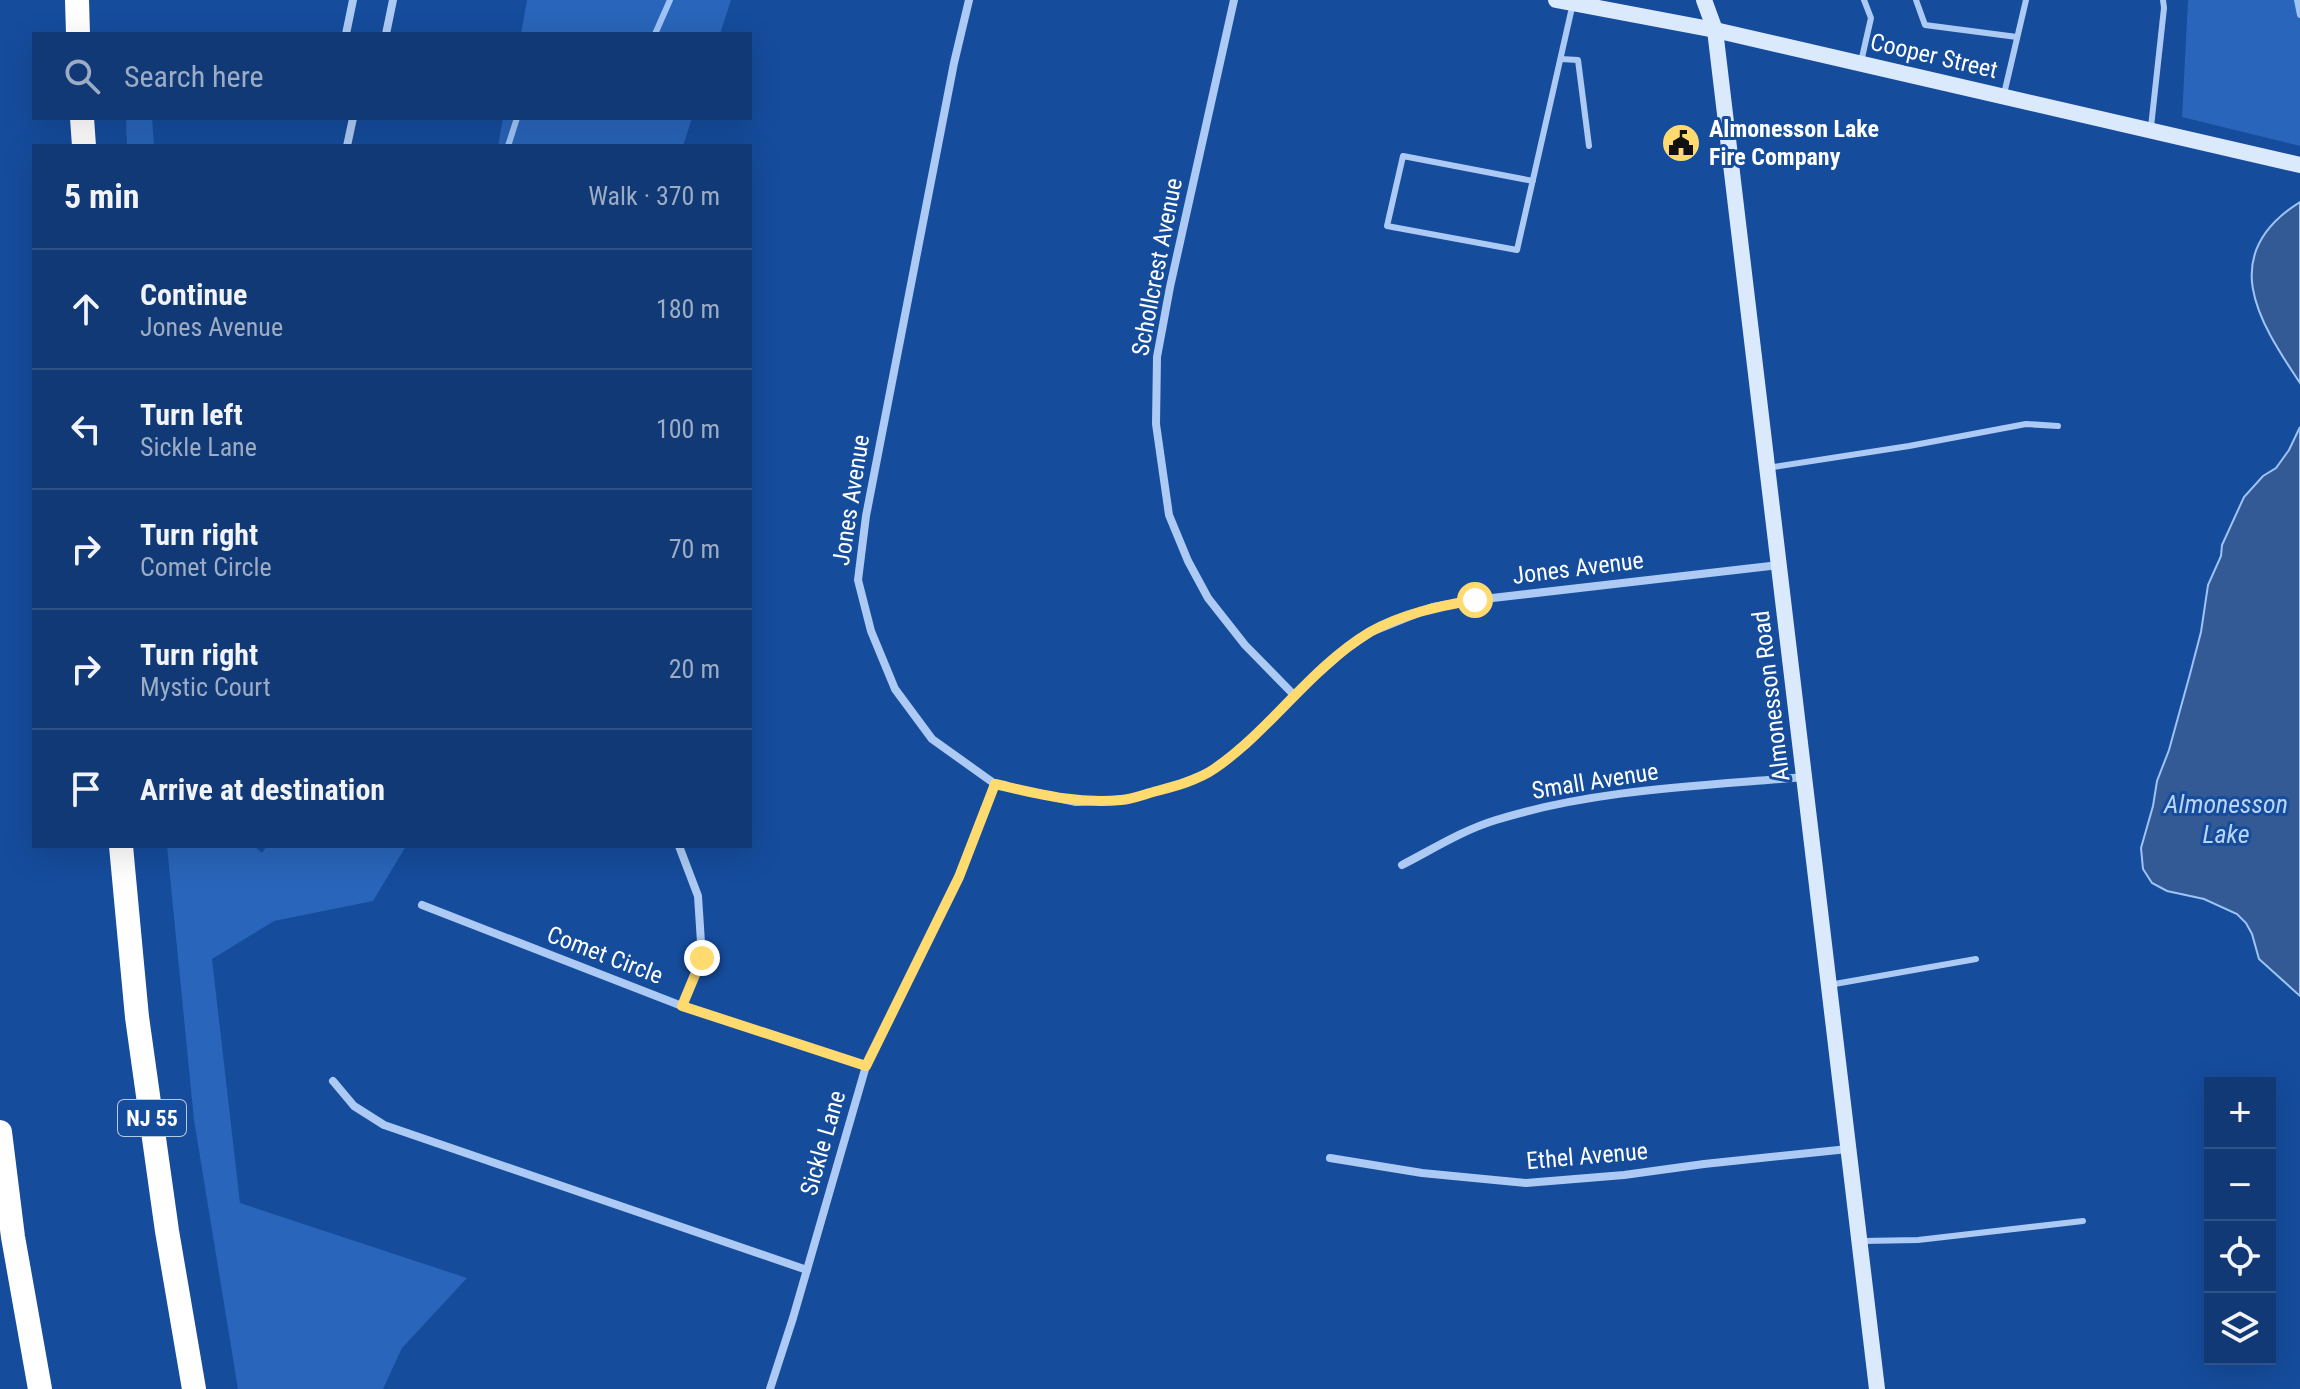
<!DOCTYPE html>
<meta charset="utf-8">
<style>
:root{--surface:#103975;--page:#1e447d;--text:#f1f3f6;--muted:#9cacc5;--line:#305387}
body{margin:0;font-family:"Roboto Condensed",sans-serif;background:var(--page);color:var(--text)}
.controls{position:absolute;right:24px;bottom:24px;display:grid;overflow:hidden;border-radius:0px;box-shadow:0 8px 32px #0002}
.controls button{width:72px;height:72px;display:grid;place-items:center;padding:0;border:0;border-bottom:2px solid var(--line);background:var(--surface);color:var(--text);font:40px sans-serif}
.stop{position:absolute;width:24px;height:24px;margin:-18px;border:6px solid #ffda6e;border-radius:50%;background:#fff}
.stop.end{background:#ffda6e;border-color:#fff;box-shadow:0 2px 8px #0008}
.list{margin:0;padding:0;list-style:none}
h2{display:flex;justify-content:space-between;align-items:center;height:104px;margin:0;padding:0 32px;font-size:34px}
h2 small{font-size:26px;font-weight:400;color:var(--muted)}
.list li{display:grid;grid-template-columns:52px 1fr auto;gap:24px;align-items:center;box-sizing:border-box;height:120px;padding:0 32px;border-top:2px solid var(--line)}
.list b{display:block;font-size:30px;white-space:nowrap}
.list p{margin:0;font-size:26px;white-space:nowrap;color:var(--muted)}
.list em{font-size:26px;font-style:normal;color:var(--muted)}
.icon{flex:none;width:44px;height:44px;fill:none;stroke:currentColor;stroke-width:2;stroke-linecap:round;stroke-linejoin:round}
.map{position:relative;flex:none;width:2300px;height:1389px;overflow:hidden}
.search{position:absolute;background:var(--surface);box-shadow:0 8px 32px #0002;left:32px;top:32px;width:720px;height:88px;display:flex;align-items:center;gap:20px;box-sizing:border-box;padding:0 28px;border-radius:0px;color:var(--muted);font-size:30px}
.panel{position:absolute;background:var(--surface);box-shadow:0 8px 32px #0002;left:32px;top:144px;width:720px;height:704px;border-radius:0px}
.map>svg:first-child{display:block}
</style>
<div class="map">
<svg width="2300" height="1389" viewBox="0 0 2300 1389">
<rect width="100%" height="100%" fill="#154c9c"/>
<g fill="#2965ba">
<path d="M527 0H731L720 34H521Z"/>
<path d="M2188 0H2300V146L2182 117Z"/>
<path d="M126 118H152L154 146H127Z"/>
<path d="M503 118H692L683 146H498Z"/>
<path d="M167 846H254L262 853 267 846H406L373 901 274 921 212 959 240 1203 467 1278 402 1348 383 1389H238L194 1120Z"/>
</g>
<g fill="#345a95" stroke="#9ec4f5" stroke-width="2">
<path d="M2300 202V383C2257 319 2217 254 2300 202Z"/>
<path d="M2300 427V996L2259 959 2252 934 2246 923 2237 914 2204 899 2167 891 2152 883 2143 869 2141 848 2153 806 2157 781 2169 750 2190 674 2201 632 2208 585 2221 556 2222 545 2244 497 2263 476 2276 468 2289 450Z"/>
</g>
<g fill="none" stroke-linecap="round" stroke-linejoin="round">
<g stroke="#9ec4f5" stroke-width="6">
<path d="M2297 0 2300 15"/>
<path d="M655 34 670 0"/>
<path d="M508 146 517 118"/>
</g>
<g stroke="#accaf3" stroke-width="6">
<path d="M1916 0 1925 25 2017 37"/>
<path d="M1561 59 1578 60 1589 146"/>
<path d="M1861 62 1871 18 1864 0"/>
<path d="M2004 94 2026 0"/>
<path d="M2151 127 2164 8 2163 0"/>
<path d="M1533 181 1403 156 1387 226 1517 250 1573 3"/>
<path d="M1767 468 1909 446 2026 424 2058 426"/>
<path d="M1829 985 1976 959"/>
<path d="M1863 1241 1918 1240 2083 1221"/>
</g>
<g stroke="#accaf3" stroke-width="8">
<path d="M969 0 954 63 878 454 866 516 858 580 871 631 895 689 932 739 995 784 1076 802 1125 800 1176 786 1211 771 1247 744 1294 695 1345 650 1371 632 1433 607 1475 600 1779 565"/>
<path d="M1234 0 1170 287 1157 357 1156 424 1169 515 1188 561 1208 598 1245 645 1294 695"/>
<path d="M346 34 353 0"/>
<path d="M386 34 393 0"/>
<path d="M347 146 353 118"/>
<path d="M679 846 698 896 702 958 682 1006"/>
<path d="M1402 865C1433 849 1463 830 1496 820 1595 789 1701 786 1804 777"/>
<path d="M422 905 682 1006 866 1066"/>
<path d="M333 1081 354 1106 384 1125 807 1270"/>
<path d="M1330 1158 1422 1173 1526 1183 1624 1175 1704 1164 1848 1149"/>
<path d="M770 1389 793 1318 866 1066 959 877 995 784"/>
</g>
<g stroke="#dbe9fd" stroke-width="16">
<path d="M1556 0 1715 30 2300 165"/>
<path d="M1704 0 1715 30 1877 1389"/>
</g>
<g stroke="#fff" stroke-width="24">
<path d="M77 0 78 34"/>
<path d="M82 118 84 146"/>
<path d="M121 846 137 1017 167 1231 194 1389"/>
<path d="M0 1132 13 1237 40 1389"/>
</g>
</g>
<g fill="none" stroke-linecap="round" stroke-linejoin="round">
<path stroke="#ffda6e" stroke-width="10" d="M702 958 682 1006 866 1066 959 877 995 784C1039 794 1075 804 1121 800 1133 799 1145 794 1157 791 1176 786 1198 780 1214 769 1271 730 1310 668 1370 632 1402 614 1439 606 1475 600"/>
</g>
<defs>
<g id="civic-disc" transform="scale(2)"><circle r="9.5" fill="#ffda6e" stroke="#154c9c"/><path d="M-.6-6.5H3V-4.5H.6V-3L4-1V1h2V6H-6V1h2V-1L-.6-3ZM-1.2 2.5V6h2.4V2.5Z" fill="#111"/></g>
</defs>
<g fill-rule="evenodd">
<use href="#civic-disc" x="1681" y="143"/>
</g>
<g text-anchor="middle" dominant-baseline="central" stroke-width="6" stroke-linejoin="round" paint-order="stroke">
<rect fill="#154c9c" stroke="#b9c9e1" stroke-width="2" x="118" y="1100" width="68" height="36" rx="6"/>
<g font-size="22" font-weight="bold" fill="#fff">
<text x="152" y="1118">NJ 55</text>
</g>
<g font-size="24" fill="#fff" stroke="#154c9c">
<text transform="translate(1934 56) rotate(13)">Cooper Street</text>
<text transform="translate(1157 267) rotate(-79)">Schollcrest Avenue</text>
<text transform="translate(851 500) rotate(-81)">Jones Avenue</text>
<text transform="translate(1578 568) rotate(-7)">Jones Avenue</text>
<text transform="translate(1771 696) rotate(-97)">Almonesson Road</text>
<text transform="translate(1595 781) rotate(-9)">Small Avenue</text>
<text transform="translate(605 955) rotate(21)">Comet Circle</text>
<text transform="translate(823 1143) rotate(-74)">Sickle Lane</text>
<text transform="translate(1587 1156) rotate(-5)">Ethel Avenue</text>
</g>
<g font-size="24" font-weight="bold" fill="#fff" stroke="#154c9c" text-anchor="start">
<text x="1709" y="129">Almonesson Lake<tspan x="1709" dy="28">Fire Company</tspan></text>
</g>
<g font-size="26" font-style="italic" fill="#b9d4f9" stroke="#154c9c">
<text x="2226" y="804">Almonesson<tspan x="2226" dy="30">Lake</tspan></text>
</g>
</g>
</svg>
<div class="controls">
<button>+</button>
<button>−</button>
<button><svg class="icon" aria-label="locate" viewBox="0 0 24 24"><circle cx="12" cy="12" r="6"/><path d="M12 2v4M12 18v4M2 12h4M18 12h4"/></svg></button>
<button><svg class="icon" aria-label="layers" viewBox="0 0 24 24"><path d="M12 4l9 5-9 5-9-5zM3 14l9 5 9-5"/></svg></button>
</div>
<div class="stop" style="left:1475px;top:600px"></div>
<div class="stop end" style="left:702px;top:958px"></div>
<div class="search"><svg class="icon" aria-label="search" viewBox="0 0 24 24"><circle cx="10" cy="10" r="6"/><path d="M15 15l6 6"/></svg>Search here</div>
<section class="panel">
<h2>5 min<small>Walk · 370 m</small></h2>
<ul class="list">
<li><svg class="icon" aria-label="ahead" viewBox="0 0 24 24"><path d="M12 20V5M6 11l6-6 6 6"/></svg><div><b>Continue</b><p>Jones Avenue</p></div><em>180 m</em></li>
<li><svg class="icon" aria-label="left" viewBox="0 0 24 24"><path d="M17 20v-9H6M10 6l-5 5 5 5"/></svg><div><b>Turn left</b><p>Sickle Lane</p></div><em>100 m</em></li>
<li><svg class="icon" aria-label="right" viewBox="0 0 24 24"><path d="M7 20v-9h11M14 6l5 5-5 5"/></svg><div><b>Turn right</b><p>Comet Circle</p></div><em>70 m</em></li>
<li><svg class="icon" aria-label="right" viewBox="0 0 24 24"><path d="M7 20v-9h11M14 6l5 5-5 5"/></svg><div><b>Turn right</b><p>Mystic Court</p></div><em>20 m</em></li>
<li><svg class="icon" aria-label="arrive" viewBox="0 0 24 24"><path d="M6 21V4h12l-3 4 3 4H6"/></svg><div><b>Arrive at destination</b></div></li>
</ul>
</section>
</div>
